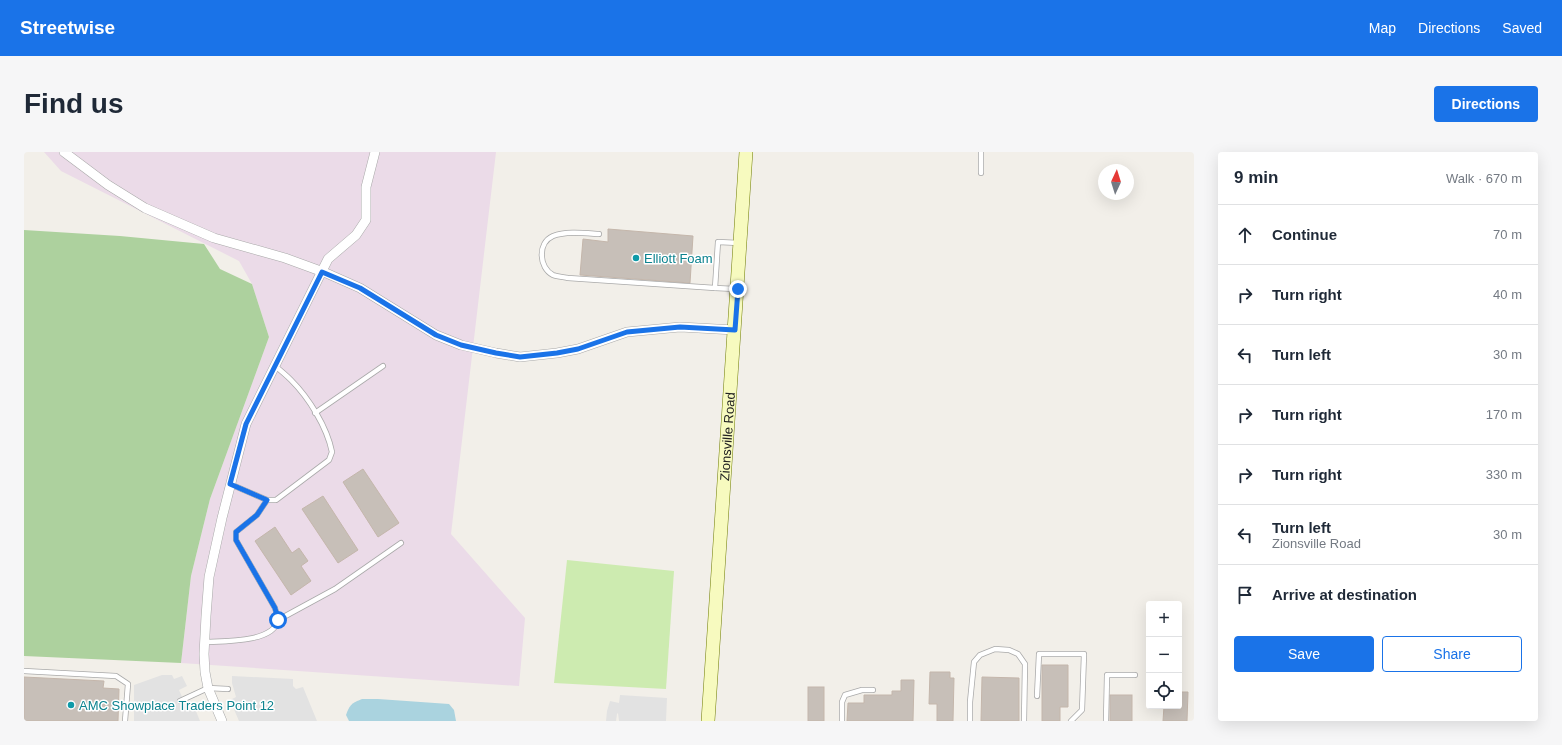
<!DOCTYPE html>
<meta charset="utf-8">
<style>
:root{--surface:#fff;--page:#f6f6f7;--text:#1f2937;--muted:#747a83;--line:#e0e1e3;--accent:#1a73e8}
body{margin:0;font-family:Helvetica,sans-serif;background:var(--page);color:var(--text)}
.controls{position:absolute;right:12px;bottom:12px;display:grid;overflow:hidden;border-radius:4px;box-shadow:0 4px 16px #0002}
.controls button{width:36px;height:36px;display:grid;place-items:center;padding:0;border:0;border-bottom:1px solid var(--line);background:var(--surface);color:var(--text);font:20px sans-serif}
.compass{position:absolute;left:1074px;top:12px;width:36px;height:36px;border-radius:50%;background:var(--surface);box-shadow:0 4px 16px #0002;rotate:4deg}
.stop{position:absolute;width:12px;height:12px;margin:-9px;border:3px solid #1a73e8;border-radius:50%;background:#fff}
.stop.end{background:#1a73e8;border-color:#fff;box-shadow:0 1px 4px #0008}
.list{margin:0;padding:0;list-style:none}
h2{display:flex;justify-content:space-between;align-items:center;height:52px;margin:0;padding:0 16px;font-size:17px}
h2 small{font-size:13px;font-weight:400;color:var(--muted)}
.list li{display:grid;grid-template-columns:26px 1fr auto;gap:12px;align-items:center;box-sizing:border-box;height:60px;padding:0 16px;border-top:1px solid var(--line)}
.list b{display:block;font-size:15px;white-space:nowrap}
.list p{margin:0;font-size:13px;white-space:nowrap;color:var(--muted)}
.list em{font-size:13px;font-style:normal;color:var(--muted)}
.actions{display:flex;gap:8px;padding:12px 16px}
.actions a{flex:1;padding:9px 0;border:1px solid var(--accent);border-radius:4px;text-align:center;font-size:14px;color:var(--accent)}
.actions .main{background:var(--accent);color:#fff}
.icon{flex:none;width:22px;height:22px;fill:none;stroke:currentColor;stroke-width:2;stroke-linecap:round;stroke-linejoin:round}
.map{position:relative;flex:none;width:1170px;height:569px;overflow:hidden;border-radius:4px}
header{display:flex;align-items:center;gap:24px;box-sizing:border-box;height:56px;padding:0 20px;background:var(--accent);color:#fff}
header strong{font-size:19px}
nav{display:flex;gap:22px;margin-inline-start:auto;font-size:14px}
.intro{display:flex;align-items:center;justify-content:space-between;box-sizing:border-box;height:96px;padding:0 24px}
h1{margin:0;font-size:28px}
.button{padding:10px 18px;border-radius:4px;background:var(--accent);color:#fff;font-size:14px;font-weight:700}
main{display:flex;gap:24px;padding:0 24px}
aside{flex:1;background:var(--surface);border-radius:4px;box-shadow:0 4px 16px #0002}
.map>svg:first-child{display:block}
</style>
<header>
<strong>Streetwise</strong>
<nav><a>Map</a><a>Directions</a><a>Saved</a></nav>
</header>
<div class="intro"><h1>Find us</h1><a class="button">Directions</a></div>
<main>
<div class="map">
<svg width="1170" height="569" viewBox="0 0 1170 569">
<rect width="100%" height="100%" fill="#f2efe9"/>
<path fill="#ebdbe8" d="M20 0H472L427 382 501 466 495 534 157 511 167 424 186 347 245 185 228 132 215 109 37 19Z"/>
<path fill="#cdebb0" d="M543 408 650 419 642 537 530 531Z"/>
<path fill="#add19e" d="M0 78 96 84 180 92 196 117 228 132 245 185 186 347 167 424 157 511 0 504Z"/>
<g fill="#e2e2e2">
<path d="M138 523H148L150 527 158 524 163 534 155 538 163 556 170 554 176 569H110V533Z"/>
<path d="M208 524 269 527V534L272 537 279 535 293 569H215L206 548 212 545 208 531Z"/>
<path d="M596 543 643 546 642 569H595L594 561 593 562 592 569H582L583 559 586 549 595 551Z"/>
</g>
<path fill="#aad3df" d="M338 547H354L425 552 430 558 432 569H325L322 563C326 552 328 551 338 547Z"/>
<g fill="#c7bfb8" stroke="#c4b6ab">
<path d="M584 77 669 84 666 131 556 123 559 87 584 90Z"/>
<path d="M339 317 375 371 354 385 319 330Z"/>
<path d="M299 344 334 398 314 411 278 357Z"/>
<path d="M251 375 268 401 275 396 284 409 277 414 287 429 267 443 231 389Z"/>
<path d="M1018 513H1044V555H1036V569H1018Z"/>
<path d="M906 520H926V526H930L929 569H913V552H905Z"/>
<path d="M0 525 80 529 79 536 95 537 94 569H0Z"/>
<path d="M958 525 995 526V569H957Z"/>
<path d="M877 528H890L889 569H823L824 551H840V543H868V539H877Z"/>
<rect x="784" y="535" width="16" height="34"/>
<path d="M1155 540H1164L1163 569H1139L1140 554H1155Z"/>
<rect x="1086" y="543" width="22" height="26"/>
</g>
<g fill="none" stroke-linecap="round" stroke-linejoin="round">
<g stroke="#a9a9a9" stroke-width="6">
<g id="service">
<path d="M957 21V0"/>
<path d="M575 82C560 81 542 79 529 84 513 91 515 116 529 123 534 125 540 125 544 126L691 136"/>
<path d="M711 137 691 136 694 90 715 91"/>
<path d="M291 261 359 214"/>
<path d="M206 332 243 348H252L305 308 308 300C303 275 285 246 267 228 262 223 256 218 251 214"/>
<path d="M254 468 311 437 377 391"/>
<path d="M181 490C198 489 250 491 254 468 254 465 252 460 251 456L212 388V380L233 363 243 348"/>
<path d="M0 519 92 524 104 532 101 569"/>
<path d="M1013 544 1015 502H1060L1058 558 1047 569"/>
<path d="M156 549 184 536 204 537"/>
<path d="M818 569V550L821 543 838 538H849"/>
<path d="M946 569V550L950 510 956 503 971 497 985 498 994 502 1001 512 1000 569"/>
<path d="M1082 569 1083 523H1111"/>
</g>
</g>
<g stroke="#a9a9a9" stroke-width="10">
<g id="minor">
<path d="M40 0 84 33 121 56 190 86 261 106 302 121 336 136 412 183 437 193 472 201 496 205 533 201 554 197 603 180 656 175 711 178"/>
<path d="M198 569 184 536 181 520 180 502 182 464 185 425 198 366 222 272 304 107 332 83 342 68V35L351 0"/>
</g>
</g>
<g stroke="#707d05" stroke-width="14">
<g id="secondary">
<path id="s1" d="M684 569 722 0"/>
</g>
</g>
<use href="#service" stroke="#fff" stroke-width="4.5"/>
<use href="#minor" stroke="#fff" stroke-width="9"/>
<use href="#secondary" stroke="#f7fabf" stroke-width="13"/>
</g>
<g fill="none" stroke-linecap="round" stroke-linejoin="round">
<path stroke="#1a73e8" stroke-width="5" d="M254 468 251 456 212 388V380L233 363 243 348 206 332 222 272 298 120 336 136 412 183 437 193 472 201 496 205 533 201 554 197 603 180 656 175 711 178 714 137"/>
</g>
<g fill="#0f9aa8" stroke="#fff" stroke-width="1.5">
<circle cx="612" cy="106" r="4"/>
<circle cx="47" cy="553" r="4"/>
</g>
<g text-anchor="middle" dominant-baseline="central" stroke-width="3" stroke-linejoin="round" paint-order="stroke">
<g font-size="13" fill="#0d838f" stroke="#fff" text-anchor="start">
<text x="620" y="106">Elliott Foam</text>
<text x="55" y="553">AMC Showplace Traders Point 12</text>
</g>
<g font-size="13" fill="#222" stroke="#fff">
<text stroke="none"><textPath href="#s1" startOffset="285">Zionsville Road</textPath></text>
</g>
</g>
</svg>
<div class="controls">
<button>+</button>
<button>−</button>
<button><svg class="icon" aria-label="locate" viewBox="0 0 24 24"><circle cx="12" cy="12" r="6"/><path d="M12 2v4M12 18v4M2 12h4M18 12h4"/></svg></button>
</div>
<svg class="compass" viewBox="-18 -18 36 36"><path d="M0-13l5 13h-10z" fill="#e53935"/><path d="M0 13l5-13h-10z" fill="#747a83"/></svg>
<div class="stop" style="left:254px;top:468px"></div>
<div class="stop end" style="left:714px;top:137px"></div>
</div>
<aside>
<h2>9 min<small>Walk · 670 m</small></h2>
<ul class="list">
<li><svg class="icon" aria-label="ahead" viewBox="0 0 24 24"><path d="M12 20V5M6 11l6-6 6 6"/></svg><div><b>Continue</b></div><em>70 m</em></li>
<li><svg class="icon" aria-label="right" viewBox="0 0 24 24"><path d="M7 20v-9h11M14 6l5 5-5 5"/></svg><div><b>Turn right</b></div><em>40 m</em></li>
<li><svg class="icon" aria-label="left" viewBox="0 0 24 24"><path d="M17 20v-9H6M10 6l-5 5 5 5"/></svg><div><b>Turn left</b></div><em>30 m</em></li>
<li><svg class="icon" aria-label="right" viewBox="0 0 24 24"><path d="M7 20v-9h11M14 6l5 5-5 5"/></svg><div><b>Turn right</b></div><em>170 m</em></li>
<li><svg class="icon" aria-label="right" viewBox="0 0 24 24"><path d="M7 20v-9h11M14 6l5 5-5 5"/></svg><div><b>Turn right</b></div><em>330 m</em></li>
<li><svg class="icon" aria-label="left" viewBox="0 0 24 24"><path d="M17 20v-9H6M10 6l-5 5 5 5"/></svg><div><b>Turn left</b><p>Zionsville Road</p></div><em>30 m</em></li>
<li><svg class="icon" aria-label="arrive" viewBox="0 0 24 24"><path d="M6 21V4h12l-3 4 3 4H6"/></svg><div><b>Arrive at destination</b></div></li>
</ul>
<div class="actions"><a class="main">Save</a><a>Share</a></div>
</aside>
</main>
